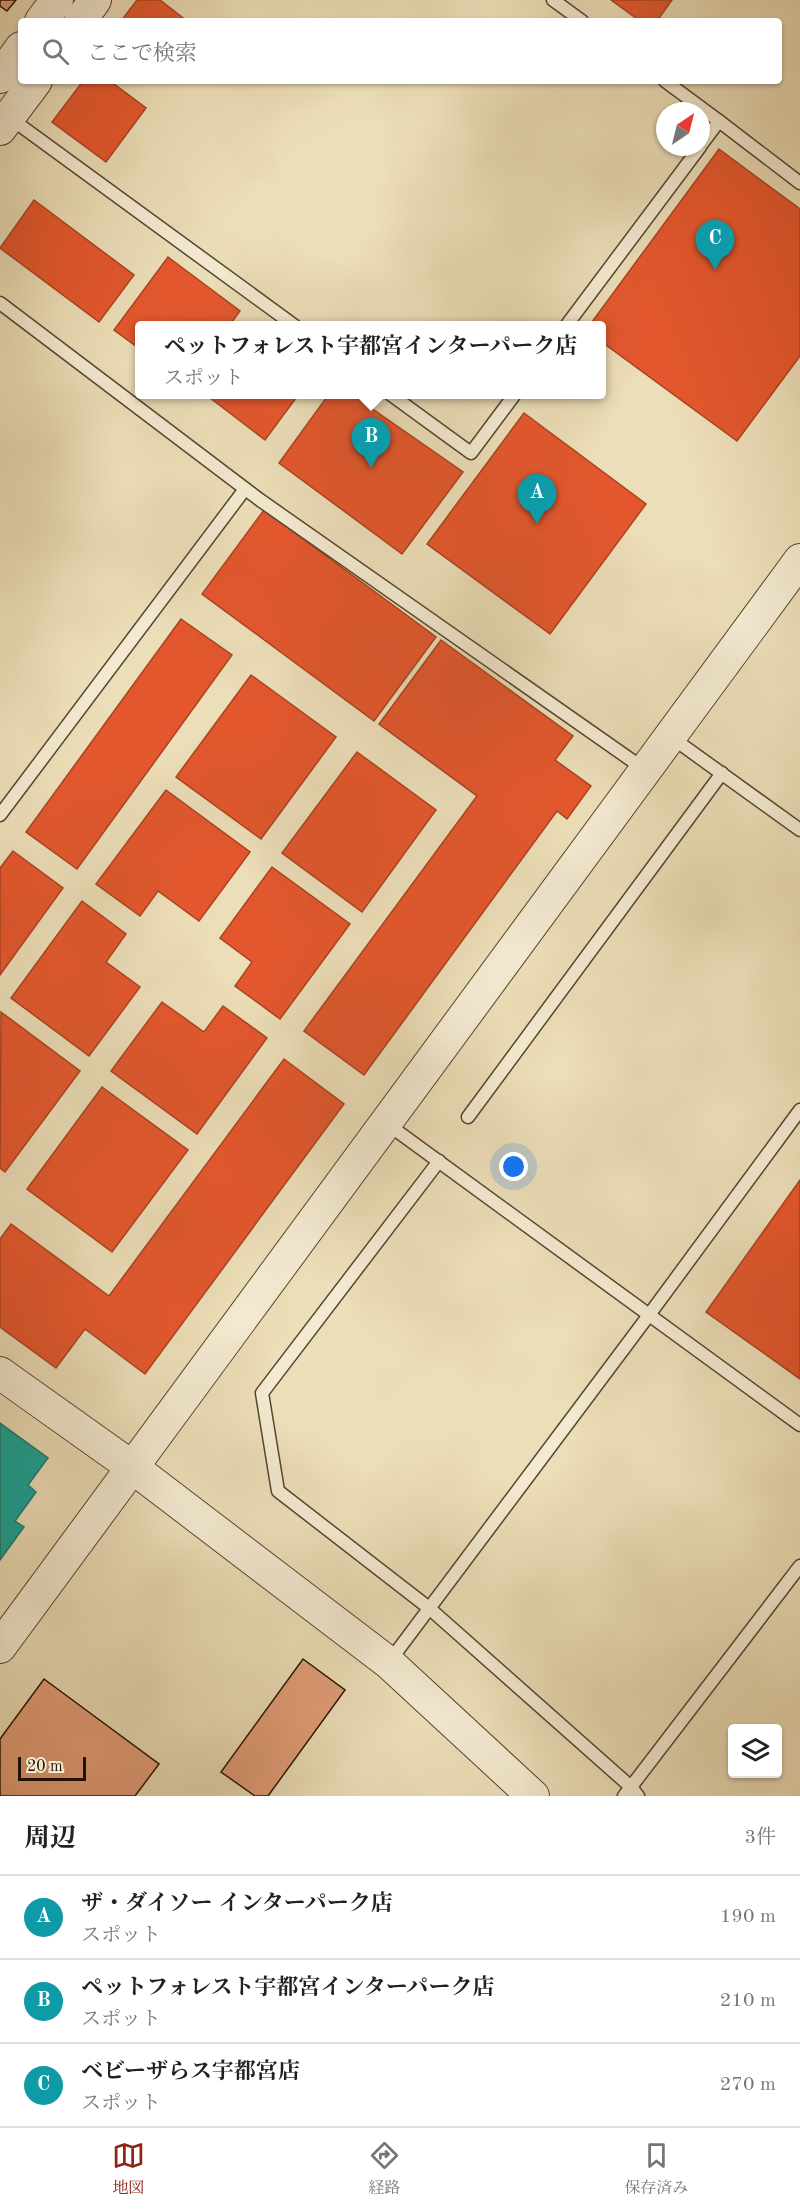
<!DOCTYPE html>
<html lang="ja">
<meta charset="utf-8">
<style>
:root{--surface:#fff;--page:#f2f2f2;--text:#222;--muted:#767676;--line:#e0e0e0;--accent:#8f2418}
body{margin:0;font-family:"Old Standard TT","Noto Serif JP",serif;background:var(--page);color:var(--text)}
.controls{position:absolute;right:18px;bottom:18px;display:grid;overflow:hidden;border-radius:6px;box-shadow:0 2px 4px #0004}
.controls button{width:54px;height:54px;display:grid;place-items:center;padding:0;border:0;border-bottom:2px solid var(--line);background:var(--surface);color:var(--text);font:30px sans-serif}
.compass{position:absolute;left:656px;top:102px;width:54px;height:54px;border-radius:50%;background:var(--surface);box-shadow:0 2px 4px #0004;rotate:35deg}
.scale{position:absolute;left:18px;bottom:15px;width:68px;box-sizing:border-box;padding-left:6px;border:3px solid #241200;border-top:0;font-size:16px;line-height:21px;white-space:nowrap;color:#241200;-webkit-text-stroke:4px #f3ead1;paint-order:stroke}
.you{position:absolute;left:514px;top:1167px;width:21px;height:21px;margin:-15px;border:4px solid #fff;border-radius:50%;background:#1a73e8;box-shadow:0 0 0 9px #1a73e833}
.badge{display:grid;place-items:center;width:39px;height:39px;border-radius:50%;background:var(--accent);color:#fff;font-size:20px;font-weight:700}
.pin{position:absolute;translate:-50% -50px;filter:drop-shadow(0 2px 3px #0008)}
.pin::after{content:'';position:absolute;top:32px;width:21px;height:18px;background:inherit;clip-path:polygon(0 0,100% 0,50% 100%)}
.popup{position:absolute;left:135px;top:321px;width:471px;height:78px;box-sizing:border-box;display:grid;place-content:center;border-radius:6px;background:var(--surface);filter:drop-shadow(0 2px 4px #0005);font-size:20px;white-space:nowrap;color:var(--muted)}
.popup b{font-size:22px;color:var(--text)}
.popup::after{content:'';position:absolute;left:50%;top:100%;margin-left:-12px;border:12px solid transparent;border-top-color:var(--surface)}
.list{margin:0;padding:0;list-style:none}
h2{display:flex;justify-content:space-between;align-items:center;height:78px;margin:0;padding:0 24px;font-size:26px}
h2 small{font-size:20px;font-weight:400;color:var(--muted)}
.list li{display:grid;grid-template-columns:39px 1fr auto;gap:18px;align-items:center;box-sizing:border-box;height:84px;padding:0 24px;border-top:2px solid var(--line)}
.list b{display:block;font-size:22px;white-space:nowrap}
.list p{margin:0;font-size:20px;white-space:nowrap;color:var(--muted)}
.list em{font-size:20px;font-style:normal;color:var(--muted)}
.icon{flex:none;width:33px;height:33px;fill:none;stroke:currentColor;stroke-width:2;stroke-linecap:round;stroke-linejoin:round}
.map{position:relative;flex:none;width:800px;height:1796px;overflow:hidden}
.search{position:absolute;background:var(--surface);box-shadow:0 2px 4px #0004;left:18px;right:18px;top:18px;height:66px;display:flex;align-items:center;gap:15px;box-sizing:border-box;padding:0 21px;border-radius:6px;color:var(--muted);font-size:22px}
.sheet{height:330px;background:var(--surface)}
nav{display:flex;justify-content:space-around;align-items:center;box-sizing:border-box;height:84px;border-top:2px solid var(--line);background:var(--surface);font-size:16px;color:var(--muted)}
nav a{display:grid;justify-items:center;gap:3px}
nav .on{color:var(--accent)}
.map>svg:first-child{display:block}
</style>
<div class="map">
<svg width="800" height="1796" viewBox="0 0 800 1796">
<rect width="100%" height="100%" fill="#ecdeb8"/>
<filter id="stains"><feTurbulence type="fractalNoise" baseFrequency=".00333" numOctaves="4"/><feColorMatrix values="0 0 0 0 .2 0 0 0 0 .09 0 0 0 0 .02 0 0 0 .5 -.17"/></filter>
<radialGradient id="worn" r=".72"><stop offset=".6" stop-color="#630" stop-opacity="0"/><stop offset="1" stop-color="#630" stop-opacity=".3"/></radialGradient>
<g fill="#e4572e" stroke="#aa4220" stroke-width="1.5">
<path d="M137 0H160L187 21H121Z"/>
<path d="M611 0H672L657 21H640Z"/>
<path d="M83 81H110L146 108 106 162 52 122Z"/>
<path d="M719 149 800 209V356L737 441 602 342V326H589Z"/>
<path d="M34 200 134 275 99 322 0 248Z"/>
<path d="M168 257 240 311 229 326H140V349L114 330Z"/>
<path d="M205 394H299L265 440Z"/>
<path d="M329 394H351L463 472 402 554 279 463Z"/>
<path d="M524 413 646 504 550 634 427 544Z"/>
<path d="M264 510 436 637 374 721 202 594Z"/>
<path d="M181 619 232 655 77 869 26 832Z"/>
<path d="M441 640 573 736 555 760 591 786 567 819 557 811 364 1075 304 1031 477 796 379 724Z"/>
<path d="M251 675 336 737 261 839 176 777Z"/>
<path d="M357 752 436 810 362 912 282 853Z"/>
<path d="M166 790 250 852 199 921 158 891 140 916 96 884Z"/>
<path d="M13 851 63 888 0 975V868Z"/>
<path d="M272 867 350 924 280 1019 235 986 252 962 220 938Z"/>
<path d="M82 901 126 934 106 962 140 987 89 1056 11 998Z"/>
<path d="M162 1002 204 1032 223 1006 267 1038 197 1134 111 1071Z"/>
<path d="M1 1012 80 1071 5 1172 0 1168Z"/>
<path d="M284 1059 344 1104 145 1374 85 1329 56 1368 0 1327V1239L11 1224 109 1296Z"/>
<path d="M102 1087 188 1150 112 1252 27 1189Z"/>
<path d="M800 1180V1379L706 1312Z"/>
</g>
<path fill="#17a398" stroke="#1b786a" stroke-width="1.5" d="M0 1423 48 1458 28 1485 36 1492 15 1521 24 1527 0 1560Z"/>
<g fill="#e29d78" stroke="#241200" stroke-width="1.5">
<path d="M0 0H16L7 11 0 6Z"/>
<path d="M303 1659 345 1690 268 1796H255L221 1772Z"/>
<path d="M44 1679 159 1764 135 1796H0V1739Z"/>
</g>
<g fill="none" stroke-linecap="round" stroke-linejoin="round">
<g stroke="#56452e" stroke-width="15">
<g id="service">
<path d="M553 0 582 21"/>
<path d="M665 81 719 121 701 145"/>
<path d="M10 118 295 326"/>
<path d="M719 121 800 183"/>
<path d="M0 303 260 500 644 769"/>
<path d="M566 326 700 147"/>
<path d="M390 394 471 453 515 394"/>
<path d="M671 737 800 830"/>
<path d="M0 815 245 489"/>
<path d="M468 1117 722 773"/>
<path d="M386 1123 800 1425"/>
<path d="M439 1161 262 1393 278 1491 429 1608 631 1787 638 1796"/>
<path d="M389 1662 649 1315 800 1110"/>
<path d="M624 1796 800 1566"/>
</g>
</g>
<g stroke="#56452e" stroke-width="34">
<g id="tertiary">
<path d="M41 21 57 0"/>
<path d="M80 21 95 0"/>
<path d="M0 77 21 48"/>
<path d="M0 129 36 81"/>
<path d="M0 1373 132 1467 389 1663 533 1796"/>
<path d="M0 1647 800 560"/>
</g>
</g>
<use href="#service" stroke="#f3ead1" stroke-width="12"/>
<use href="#tertiary" stroke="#f3ead1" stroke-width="32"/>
</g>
<rect width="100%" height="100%" filter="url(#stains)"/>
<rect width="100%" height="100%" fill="url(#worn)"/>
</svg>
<div class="controls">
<button><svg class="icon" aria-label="layers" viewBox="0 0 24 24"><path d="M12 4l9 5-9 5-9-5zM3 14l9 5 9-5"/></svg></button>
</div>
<svg class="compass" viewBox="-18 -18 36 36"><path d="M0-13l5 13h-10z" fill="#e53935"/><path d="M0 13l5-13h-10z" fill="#767676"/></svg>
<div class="scale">20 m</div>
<div class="you"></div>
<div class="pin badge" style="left:537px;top:524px;background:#0f9aa8">A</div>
<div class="pin badge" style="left:371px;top:468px;background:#0f9aa8">B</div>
<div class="popup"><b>ペットフォレスト宇都宮インターパーク店</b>スポット</div>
<div class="pin badge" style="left:715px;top:270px;background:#0f9aa8">C</div>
<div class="search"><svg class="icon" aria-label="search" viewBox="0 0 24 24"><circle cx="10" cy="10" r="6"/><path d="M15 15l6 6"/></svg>ここで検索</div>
</div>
<section class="sheet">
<h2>周辺<small>3件</small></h2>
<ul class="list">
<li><span class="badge" style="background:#0f9aa8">A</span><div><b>ザ・ダイソー インターパーク店</b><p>スポット</p></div><em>190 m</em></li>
<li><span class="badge" style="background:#0f9aa8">B</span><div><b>ペットフォレスト宇都宮インターパーク店</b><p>スポット</p></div><em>210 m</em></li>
<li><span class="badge" style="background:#0f9aa8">C</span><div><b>ベビーザらス宇都宮店</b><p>スポット</p></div><em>270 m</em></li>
</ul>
</section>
<nav>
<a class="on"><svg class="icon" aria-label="map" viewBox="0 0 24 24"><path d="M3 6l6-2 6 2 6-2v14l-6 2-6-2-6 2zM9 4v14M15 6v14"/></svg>地図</a>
<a><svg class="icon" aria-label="directions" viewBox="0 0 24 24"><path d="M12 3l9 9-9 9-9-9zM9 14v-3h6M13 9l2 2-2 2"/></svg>経路</a>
<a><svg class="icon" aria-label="saved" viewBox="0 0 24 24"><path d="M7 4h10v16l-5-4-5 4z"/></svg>保存済み</a>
</nav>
